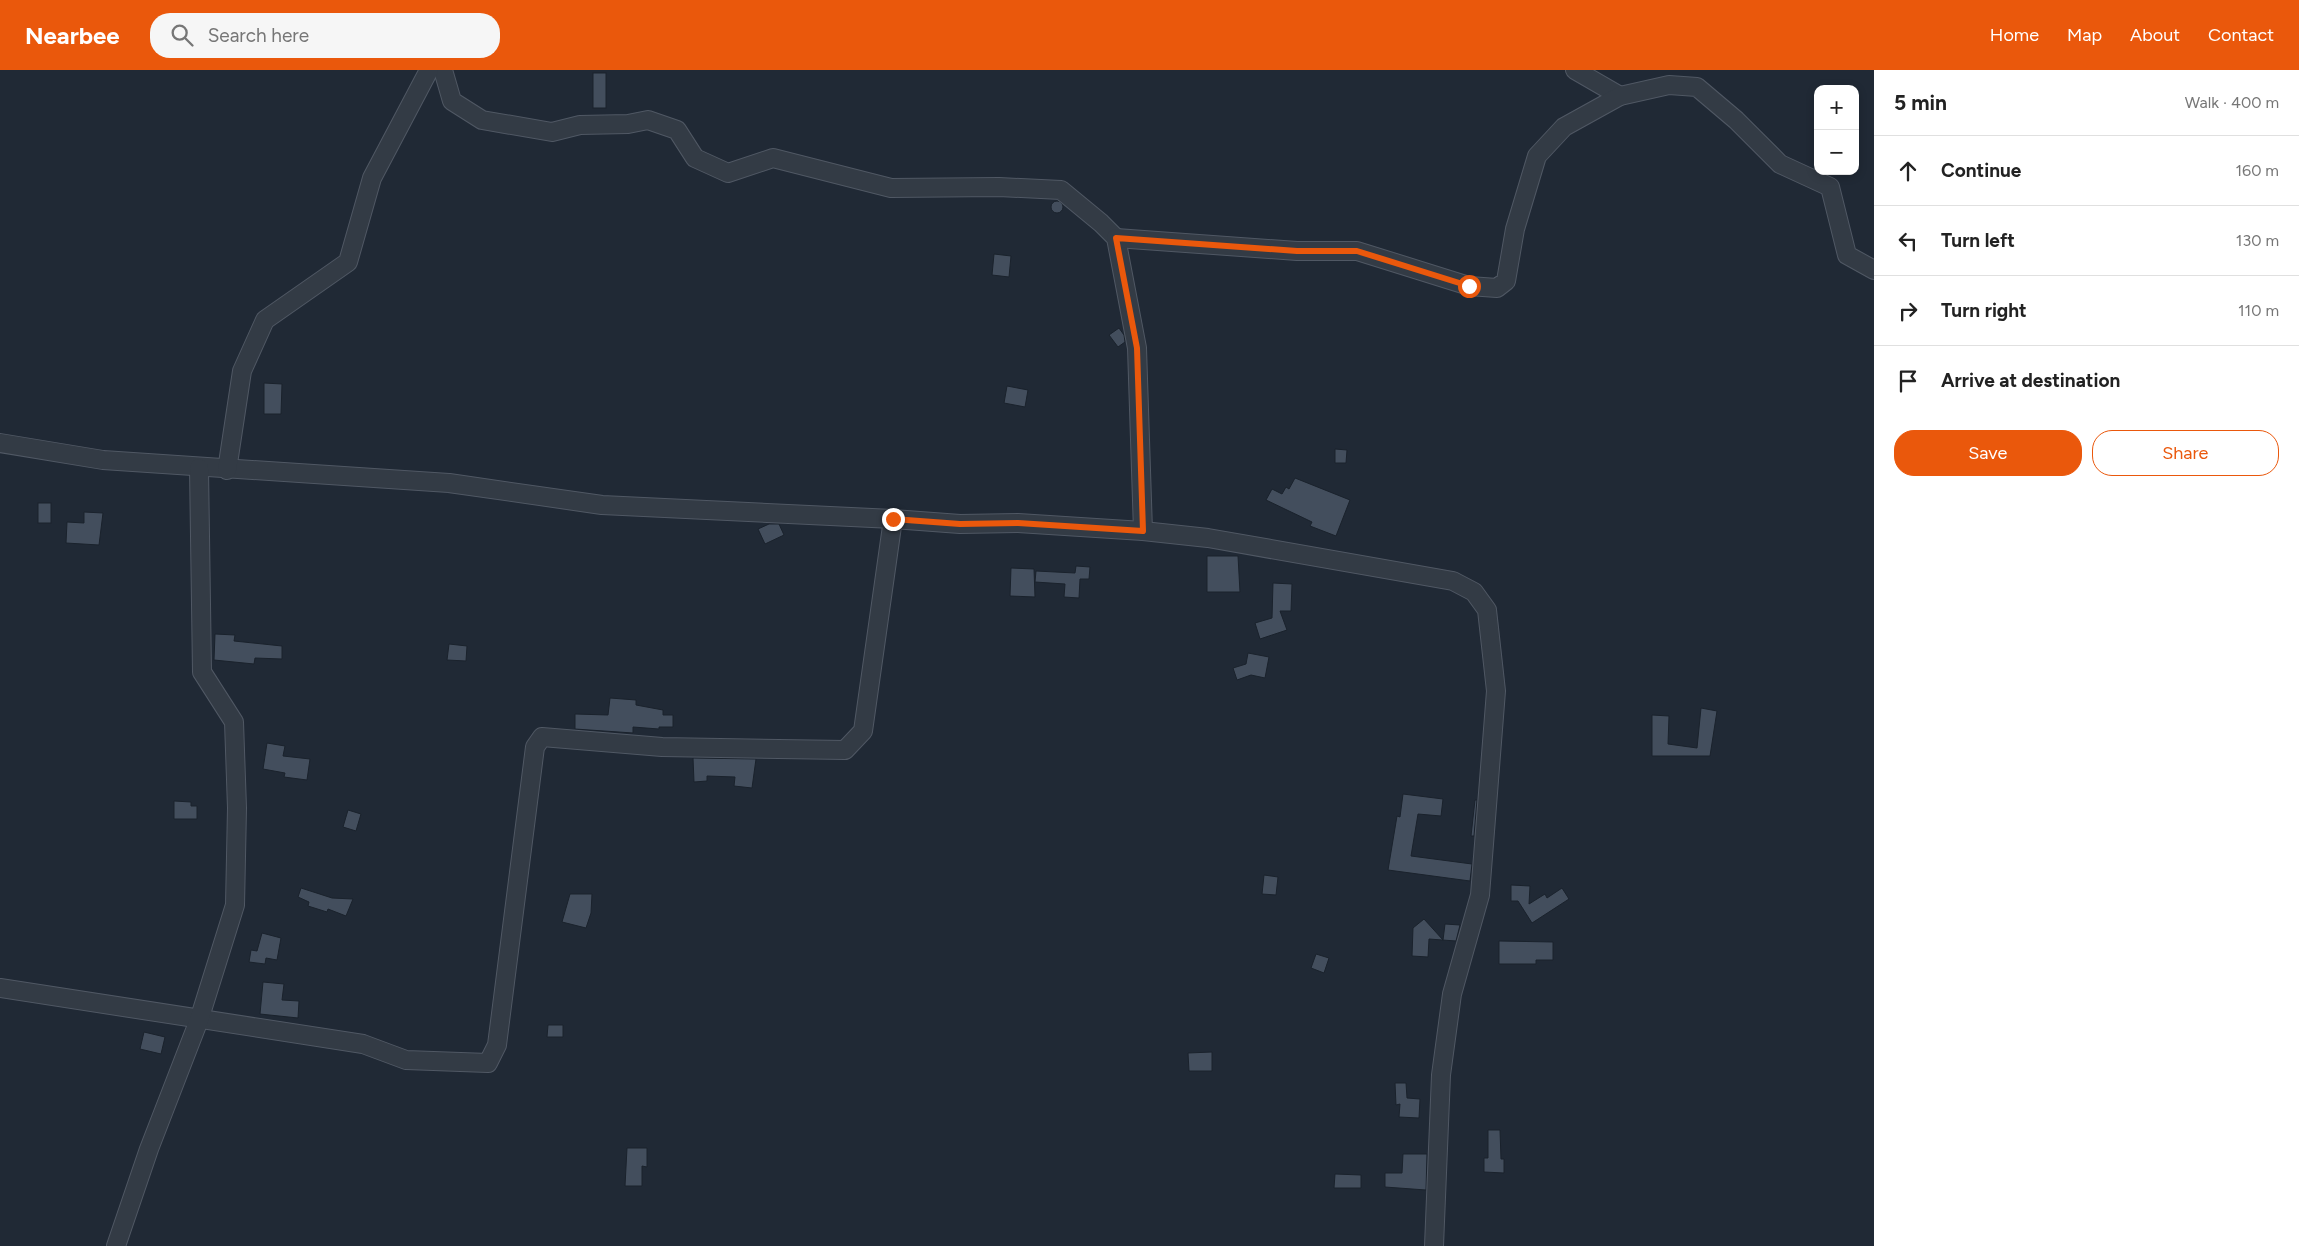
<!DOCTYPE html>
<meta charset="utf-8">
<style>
:root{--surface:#fff;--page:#f6f6f6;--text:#222;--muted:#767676;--line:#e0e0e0;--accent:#ea580c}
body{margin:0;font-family:Figtree,sans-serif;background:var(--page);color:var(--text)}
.controls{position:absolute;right:15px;top:15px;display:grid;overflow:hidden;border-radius:10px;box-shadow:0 2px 8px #0003}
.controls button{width:45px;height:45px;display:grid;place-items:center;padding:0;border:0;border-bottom:1px solid var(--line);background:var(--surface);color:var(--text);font:25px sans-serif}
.stop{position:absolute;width:15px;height:15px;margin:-11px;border:4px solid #ea580c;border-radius:50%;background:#fff}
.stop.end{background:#ea580c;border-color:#fff;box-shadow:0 1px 5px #0008}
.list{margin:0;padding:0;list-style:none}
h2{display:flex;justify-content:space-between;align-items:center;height:65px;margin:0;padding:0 20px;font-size:21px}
h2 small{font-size:16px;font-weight:400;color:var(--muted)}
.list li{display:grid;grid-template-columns:32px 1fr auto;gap:15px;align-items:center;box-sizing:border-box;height:70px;padding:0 20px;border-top:1px solid var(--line)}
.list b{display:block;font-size:19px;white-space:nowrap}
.list em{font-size:16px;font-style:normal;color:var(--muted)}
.actions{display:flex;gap:10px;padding:15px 20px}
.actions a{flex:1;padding:11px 0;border:1px solid var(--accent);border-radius:20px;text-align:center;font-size:18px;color:var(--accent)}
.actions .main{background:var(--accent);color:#fff}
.icon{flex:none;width:28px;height:28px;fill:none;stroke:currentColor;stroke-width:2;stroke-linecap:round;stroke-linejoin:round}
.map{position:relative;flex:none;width:1874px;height:1176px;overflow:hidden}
header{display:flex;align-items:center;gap:30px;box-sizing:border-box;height:70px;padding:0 25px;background:var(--accent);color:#fff}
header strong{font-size:24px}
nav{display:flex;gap:28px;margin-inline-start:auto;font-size:18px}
.search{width:350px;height:45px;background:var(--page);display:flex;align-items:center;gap:12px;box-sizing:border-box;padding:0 18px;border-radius:20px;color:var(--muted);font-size:19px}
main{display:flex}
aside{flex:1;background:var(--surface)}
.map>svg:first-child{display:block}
</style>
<header>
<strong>Nearbee</strong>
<div class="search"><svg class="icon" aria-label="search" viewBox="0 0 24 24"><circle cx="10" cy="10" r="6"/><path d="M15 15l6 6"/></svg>Search here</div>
<nav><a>Home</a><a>Map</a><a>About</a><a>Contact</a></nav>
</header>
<main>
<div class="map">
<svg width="1874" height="1176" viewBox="0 0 1874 1176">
<rect width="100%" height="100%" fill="#202935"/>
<g fill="#434e5d" stroke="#1a222c">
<rect x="593" y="3" width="13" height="35"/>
<circle cx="1057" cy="137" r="6"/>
<path d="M994 184 1011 186 1009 207 992 205Z"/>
<path d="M1119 258 1124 265 1125 272 1118 277 1109 265Z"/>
<path d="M264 313 282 314 281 344H264Z"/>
<path d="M1007 316 1028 320 1025 337 1004 333Z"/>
<path d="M1335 379 1347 380 1346 393H1335Z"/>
<path d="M1295 408 1350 430 1336 466 1310 456 1312 452 1266 430 1272 419 1282 424 1286 417 1289 419Z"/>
<rect x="38" y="433" width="13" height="20"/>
<path d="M84 442 103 443 99 475 66 473 67 452 84 453Z"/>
<path d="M769 454H779L784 465 765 474 758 459Z"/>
<path d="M1207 486H1238L1240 522H1207Z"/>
<path d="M1076 496 1090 497 1089 509H1080L1079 528 1064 527 1065 514 1035 512 1036 501 1075 503Z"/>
<path d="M1011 498 1034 499 1035 527 1010 526Z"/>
<path d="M1273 513 1292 514 1291 541H1280L1287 560 1260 569 1255 553 1272 548Z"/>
<path d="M215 564 235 565 234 571 282 576V589L255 588 254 594 214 590Z"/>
<path d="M449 574 467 576 466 591 447 590Z"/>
<path d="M1248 583 1269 587 1265 608 1251 605 1237 610 1233 598 1246 594Z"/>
<path d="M610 628 636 630V635L663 640V645H673V657H659V659L633 657V663L575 659V644L608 645Z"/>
<path d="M1701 638 1717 641 1710 686H1652V645L1669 646 1668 674 1697 678Z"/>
<path d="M267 673 285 676 283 686 310 689 307 710 284 707 285 703 263 699Z"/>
<path d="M693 688 756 689 752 718 734 716 735 707 707 706V711L694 712Z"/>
<path d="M1403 724 1443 729 1441 746 1418 744 1411 786 1472 794 1470 811 1388 800 1397 746 1400 747Z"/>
<path d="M1475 730H1477L1474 766H1471Z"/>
<path d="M174 731 191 732V736H197V749H174Z"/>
<path d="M348 740 361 744 356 761 343 757Z"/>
<path d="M1264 805 1278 807 1276 825 1262 824Z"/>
<path d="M1511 815 1530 816 1529 834 1545 824 1547 828 1562 818 1569 829 1532 853 1518 831H1511Z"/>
<path d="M301 818 332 828 353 829 346 846 328 839 327 842 308 836 309 832 298 827Z"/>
<path d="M570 824H592L591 843 586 858 562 852Z"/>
<path d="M1424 849 1443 870 1445 854 1460 855 1456 871 1429 869 1428 887 1412 886 1413 858Z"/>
<path d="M262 863 281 868 277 890 266 888 265 894 249 892 251 880 257 881Z"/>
<path d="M1499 871 1553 872V890H1536V894H1499Z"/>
<path d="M1316 884 1329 888 1324 903 1311 898Z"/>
<path d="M263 912 284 914 282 930 299 931 298 948 260 944Z"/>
<path d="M548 955H563V967H547Z"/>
<path d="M144 962 165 967 161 984 140 979Z"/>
<path d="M1212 982V1001H1189L1188 983Z"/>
<path d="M1395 1013H1406L1407 1028 1420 1029 1419 1048 1399 1047 1400 1034 1396 1035Z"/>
<path d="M1488 1060H1500L1501 1089H1504V1103L1484 1102V1088H1488Z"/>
<path d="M627 1078H647V1097L642 1096V1116H625Z"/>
<path d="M1403 1084H1427L1426 1120 1385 1117V1103H1402Z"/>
<path d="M1335 1104 1361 1105V1118H1334Z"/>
</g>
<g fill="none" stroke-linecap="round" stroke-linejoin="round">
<g stroke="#505864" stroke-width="20">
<g id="street">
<path d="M443 0 452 31 482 50 552 62 580 55 628 54 648 50 677 60 695 88 728 103 773 88 891 118 999 117 1061 120 1101 153 1116 168 1137 278 1143 461"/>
<path d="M1575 0 1620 26"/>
<path d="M1116 168 1297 181H1357L1469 216 1497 218 1506 211 1515 159 1537 86 1564 57 1620 26 1669 15 1697 17 1736 50 1780 94 1830 117 1847 185 1874 200"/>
<path d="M0 373 103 390 449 413 602 435 893 449 960 454 1018 453 1143 461 1208 468 1453 511 1474 522 1487 540 1496 621 1480 825 1452 924 1441 1005 1434 1176"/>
<path d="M227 400 242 301 265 250 348 192 372 108 429 0"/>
<path d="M0 918 363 974 406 990 488 993 497 975 535 677 542 667 662 677 845 680 863 661 893 449"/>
<path d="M116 1176 149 1079 199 950 235 835 237 738 234 652 202 602 199 398"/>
</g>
</g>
<use href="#street" stroke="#333b45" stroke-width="18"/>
</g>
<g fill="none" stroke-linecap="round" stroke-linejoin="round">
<path stroke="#ea580c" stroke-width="6" d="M893 449 960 454 1018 453 1143 461 1137 278 1116 168 1297 181H1357L1469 216"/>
</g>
</svg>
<div class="controls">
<button>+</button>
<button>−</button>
</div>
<div class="stop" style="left:1469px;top:216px"></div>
<div class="stop end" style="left:893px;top:449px"></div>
</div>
<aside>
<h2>5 min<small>Walk · 400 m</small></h2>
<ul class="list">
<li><svg class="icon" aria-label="ahead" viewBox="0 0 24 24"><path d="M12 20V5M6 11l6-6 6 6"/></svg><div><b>Continue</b></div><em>160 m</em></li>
<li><svg class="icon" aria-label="left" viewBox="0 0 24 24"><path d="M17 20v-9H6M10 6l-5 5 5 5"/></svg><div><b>Turn left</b></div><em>130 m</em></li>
<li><svg class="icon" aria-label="right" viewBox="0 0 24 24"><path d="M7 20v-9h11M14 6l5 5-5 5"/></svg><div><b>Turn right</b></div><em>110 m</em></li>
<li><svg class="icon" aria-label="arrive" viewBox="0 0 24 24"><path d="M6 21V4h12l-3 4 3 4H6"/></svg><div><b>Arrive at destination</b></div></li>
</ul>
<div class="actions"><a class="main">Save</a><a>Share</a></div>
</aside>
</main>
